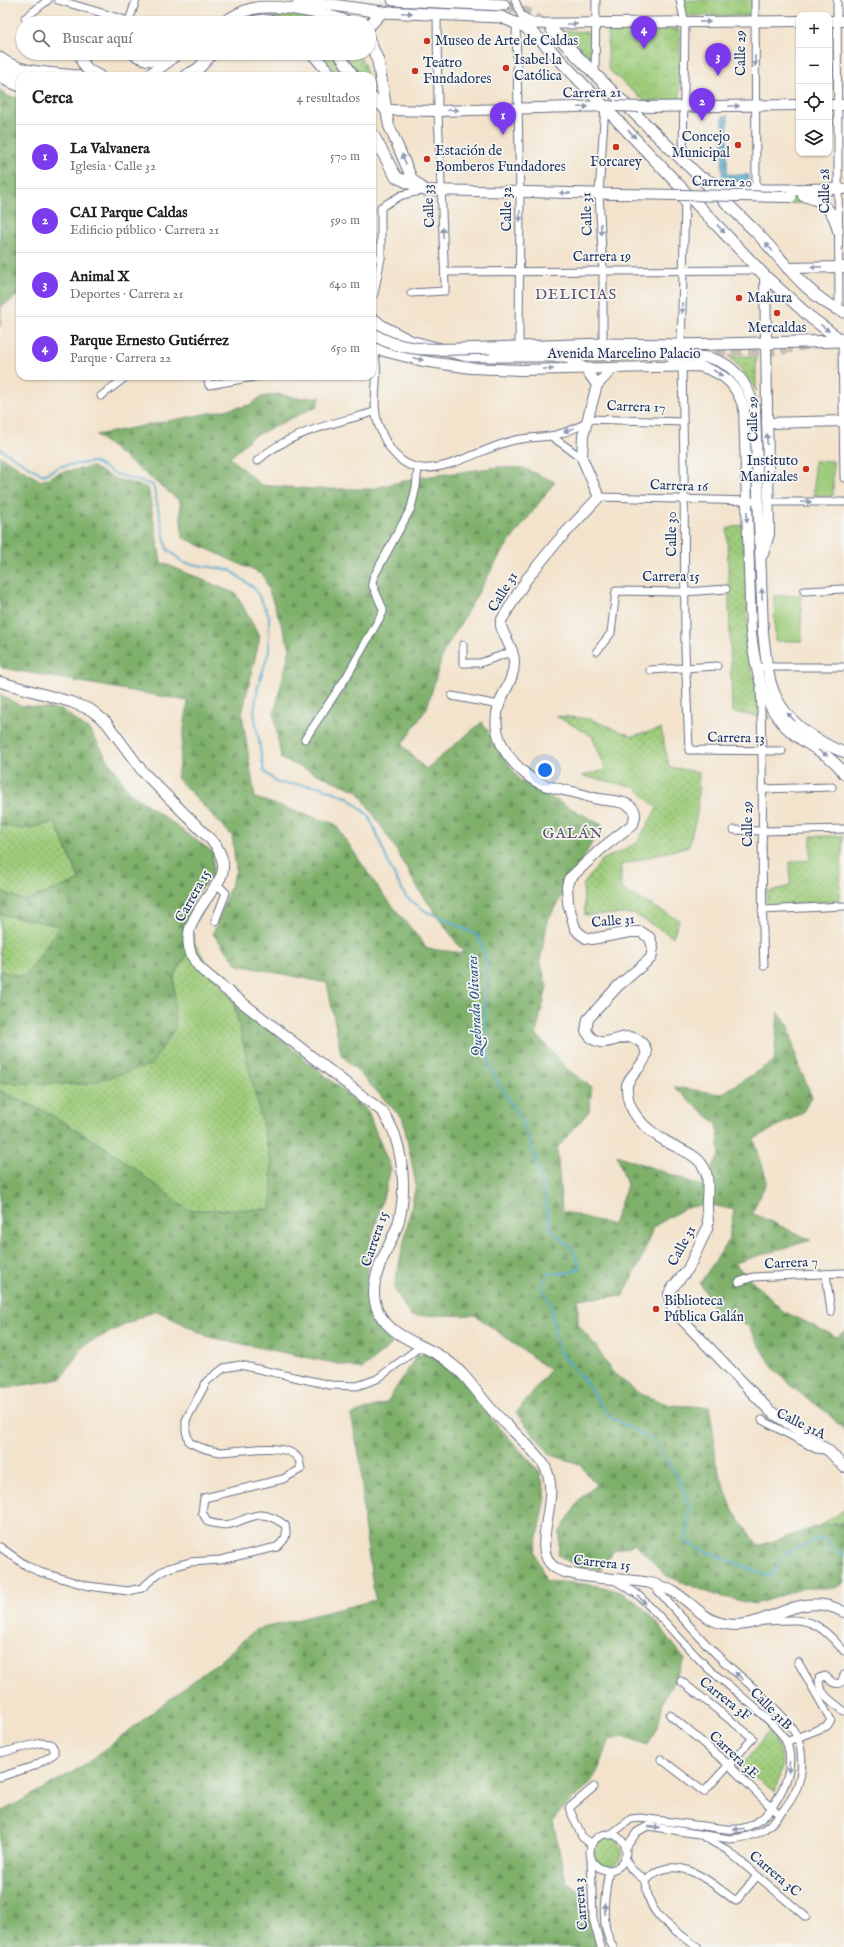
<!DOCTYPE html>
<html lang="es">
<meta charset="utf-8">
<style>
:root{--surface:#fff;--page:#f2f2f2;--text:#202124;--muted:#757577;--line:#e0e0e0;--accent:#7c3aed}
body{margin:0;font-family:"IM FELL English",serif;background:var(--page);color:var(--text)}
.controls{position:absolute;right:12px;top:12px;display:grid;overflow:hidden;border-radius:8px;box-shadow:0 1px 3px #0004}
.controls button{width:36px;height:36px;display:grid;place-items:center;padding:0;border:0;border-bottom:1px solid var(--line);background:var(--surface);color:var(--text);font:20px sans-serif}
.you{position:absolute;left:545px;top:770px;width:14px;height:14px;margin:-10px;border:3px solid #fff;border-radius:50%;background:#1a73e8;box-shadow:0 0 0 6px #1a73e833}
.badge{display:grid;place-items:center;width:26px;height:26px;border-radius:50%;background:var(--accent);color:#fff;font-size:13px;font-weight:700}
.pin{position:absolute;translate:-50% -33px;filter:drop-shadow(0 1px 2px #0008)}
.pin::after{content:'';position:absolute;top:21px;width:14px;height:12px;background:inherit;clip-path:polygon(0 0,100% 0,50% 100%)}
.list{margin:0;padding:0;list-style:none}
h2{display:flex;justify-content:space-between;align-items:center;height:52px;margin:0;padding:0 16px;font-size:17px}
h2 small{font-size:13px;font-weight:400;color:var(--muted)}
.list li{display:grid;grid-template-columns:26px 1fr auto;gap:12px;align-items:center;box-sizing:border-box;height:64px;padding:0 16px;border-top:1px solid var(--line)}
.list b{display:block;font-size:15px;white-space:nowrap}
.list p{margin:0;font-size:13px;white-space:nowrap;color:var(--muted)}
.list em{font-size:13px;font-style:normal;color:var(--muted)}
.icon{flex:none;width:22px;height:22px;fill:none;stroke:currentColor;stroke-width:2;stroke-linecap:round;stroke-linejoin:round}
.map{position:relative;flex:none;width:844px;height:1947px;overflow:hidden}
.search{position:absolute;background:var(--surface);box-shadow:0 1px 3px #0004;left:16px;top:16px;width:360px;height:44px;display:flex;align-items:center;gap:10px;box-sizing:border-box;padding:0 14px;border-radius:22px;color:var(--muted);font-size:15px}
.panel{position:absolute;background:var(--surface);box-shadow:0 1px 3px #0004;left:16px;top:72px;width:360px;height:308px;border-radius:12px}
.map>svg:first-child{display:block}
</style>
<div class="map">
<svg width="844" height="1947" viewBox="0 0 844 1947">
<defs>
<pattern id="grass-dots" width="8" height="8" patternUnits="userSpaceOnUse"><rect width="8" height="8" fill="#9ecc7a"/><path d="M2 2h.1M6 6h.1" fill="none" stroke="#80a667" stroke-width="1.8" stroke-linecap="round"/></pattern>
<pattern id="forest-firs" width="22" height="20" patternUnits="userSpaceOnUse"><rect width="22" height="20" fill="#7eb06a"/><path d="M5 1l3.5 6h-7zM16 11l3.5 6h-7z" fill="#66905a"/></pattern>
<pattern id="park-crowns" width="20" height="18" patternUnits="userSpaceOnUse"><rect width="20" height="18" fill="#9ecc7a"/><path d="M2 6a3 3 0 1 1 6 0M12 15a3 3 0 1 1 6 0" fill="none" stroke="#80a667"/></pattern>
<pattern id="water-waves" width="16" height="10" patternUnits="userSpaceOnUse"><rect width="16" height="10" fill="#50a9cd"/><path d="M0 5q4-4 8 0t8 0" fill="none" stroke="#428aaa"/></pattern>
</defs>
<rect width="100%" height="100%" fill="#f6f6f2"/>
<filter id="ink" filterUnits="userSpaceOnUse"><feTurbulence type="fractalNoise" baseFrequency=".025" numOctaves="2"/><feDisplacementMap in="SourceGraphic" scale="8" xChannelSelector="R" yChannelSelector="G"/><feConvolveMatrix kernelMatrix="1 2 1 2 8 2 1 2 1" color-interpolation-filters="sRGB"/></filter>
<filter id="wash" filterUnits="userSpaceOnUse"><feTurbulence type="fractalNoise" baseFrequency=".012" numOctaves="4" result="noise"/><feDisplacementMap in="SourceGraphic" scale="16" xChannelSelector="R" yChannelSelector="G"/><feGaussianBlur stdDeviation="0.9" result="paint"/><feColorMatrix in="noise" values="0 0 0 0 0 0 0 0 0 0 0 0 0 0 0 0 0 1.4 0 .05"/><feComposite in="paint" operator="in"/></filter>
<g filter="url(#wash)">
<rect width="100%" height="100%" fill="#f3e3cc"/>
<g fill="url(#grass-dots)" stroke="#5c7e6c">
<path d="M263 10 317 18V22L283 23Z"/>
<path d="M559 30 587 32 592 35V64Z"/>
<path d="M319 53H332L350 76H339Z"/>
<path d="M342 53H358L364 64 367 76H358Z"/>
<path d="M743 524 750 666 770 719 732 712 727 529Z"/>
<path d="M556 716 590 719 632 736 661 729 669 767 699 772 697 814 689 846 621 865V889L679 920 673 937 634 914 585 915 583 885 602 860 637 843 657 808 635 787 582 776 606 770 592 736Z"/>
<path d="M55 823 80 881 25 901 0 890V825L22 829Z"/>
<path d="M811 836H843L839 901 766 907 767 892 790 886V862L810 860Z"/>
<path d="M0 914 60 926 25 977 0 971Z"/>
<path d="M194 943 233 1000 272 1165V1209L188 1211 114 1153 50 1114 0 1091V1083L87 1084 175 1028 174 976Z"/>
<path d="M844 1510V1523L819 1526Z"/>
<path d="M769 1732C787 1754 783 1766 775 1792L740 1767Z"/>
<circle cx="608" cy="1852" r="14"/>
</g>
<g fill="url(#forest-firs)" stroke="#4c7064">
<path d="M0 90 9 97 20 98V294L1 307 0 327Z"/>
<path d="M278 394 298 398 320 397 317 406 252 437 230 458 261 485 312 489H371L415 478 499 467 523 468 555 482 502 552 443 653 427 708 402 745 426 769 482 722 520 781 602 825 548 920 540 960 547 987 536 1034 567 1069 592 1087 589 1111 557 1148 562 1211 613 1225 627 1185 617 1155 702 1186 720 1154 717 1124 674 1087 721 1094 774 1061 778 1012 789 1026 797 1062 812 1097 802 1113 754 1139 767 1181 752 1213 811 1240 734 1263 783 1311 837 1337 844 1331V1430L825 1411 792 1387 774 1369 748 1326 715 1310 700 1283 728 1242 734 1210 708 1204 685 1208 653 1227 642 1258 623 1296 578 1299V1324L597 1348 611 1371 640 1394 670 1405 709 1407 713 1428 716 1463 733 1511 758 1546 819 1526 844 1523V1582L836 1588H804L755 1604 715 1595 667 1576 635 1544 614 1551 601 1569 578 1567 558 1555 560 1531 583 1495 596 1485 580 1464 551 1455 516 1413 550 1370 475 1315 410 1316 394 1288 416 1185 403 1119 341 1054 327 983 238 965 213 934 236 870 232 836 177 778 188 701 2 668 0 665V456L41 481 62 472 92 467 114 478 148 488 161 562 236 594 260 637 242 714 255 798 335 824 381 892 428 949 464 953 419 890 391 841 358 791 281 759 274 714 290 648 263 575 182 537 180 501 96 435 250 405 261 397Z"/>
<path d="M0 694 19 705 62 710 90 731 129 792 213 852V875L194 896 189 921 194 943 174 976 175 1028 151 1065 87 1084 0 1083V971L25 977 60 926 0 914V890L25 901 80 880 55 823 22 829 0 825Z"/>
<path d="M233 1000 367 1110 391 1169 367 1256 373 1323 392 1344 362 1369 209 1337 155 1310 84 1345 61 1379 0 1389V1091L50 1114 114 1153 188 1210 271 1209 272 1165Z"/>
<path d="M428 1353 473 1387 489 1416 540 1472 546 1497 535 1552 546 1581C571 1583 599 1583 622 1593 646 1603 669 1639 685 1660L663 1701 659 1723 648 1745 623 1736 610 1739C604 1754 599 1774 588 1785 576 1798 563 1806 553 1821L566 1882 587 1896 592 1927 599 1947H0V1813L83 1766 222 1659 255 1630 375 1600 364 1524 361 1465 351 1415 387 1402 417 1355Z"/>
</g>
<g fill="url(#park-crowns)" stroke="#5c7e6c">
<path d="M680 0H752V16H683Z"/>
<path d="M608 29H680V101H644L608 69Z"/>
<path d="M772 195H806L805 203 772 204Z"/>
<path d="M729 356H756V391L747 376Z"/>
</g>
<g fill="#9ecc7a" stroke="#5c7e6c">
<rect x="814" y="461" width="19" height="35"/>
<path d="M801 595 802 641H775L774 596Z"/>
</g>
<path fill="url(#water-waves)" stroke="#366c96" d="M723 116H728L727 174 749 175V181H722Z"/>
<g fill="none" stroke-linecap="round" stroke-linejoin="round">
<path stroke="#50a9cd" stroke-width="2" d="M0 449 43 475 61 466 94 462 115 474 153 485 167 549 184 563 230 570 255 589 269 615V651L258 686 254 712 264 771 277 783 318 786 349 798 369 816 391 869 406 897 427 912 450 921 478 936 486 957 484 1010 490 1068 524 1126 537 1162 551 1229 573 1250 580 1268 568 1273H550L541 1285 550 1302 558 1350 589 1386 607 1415 652 1440 679 1479 690 1509 686 1543 770 1577 787 1552 820 1538 844 1556"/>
</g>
</g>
<g filter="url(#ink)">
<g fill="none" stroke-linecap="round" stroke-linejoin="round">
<g stroke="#c8bfb6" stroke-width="11" stroke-dasharray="11 5.5" stroke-linecap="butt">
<path d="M504 5 530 14 550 28"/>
<path d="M715 351 778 350 808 344"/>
</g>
<g stroke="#676e84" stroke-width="9">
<g id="street">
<path d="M58 0 129 21 136 0"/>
<path d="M515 0 521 15 534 23"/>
<path d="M680 0 685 23 683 159"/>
<path d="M755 0 756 189"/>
<path d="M837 0 839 310"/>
<path d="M25 18 48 0"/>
<path d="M516 23 520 192 519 348"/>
<path d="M595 75 596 0"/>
<path d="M677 195 680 196 685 204 681 345"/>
<path d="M372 258H381"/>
<path d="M445 272 760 270"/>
<path d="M411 293 445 291V286L438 111 437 14"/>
<path d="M374 294 381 258V207L402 195 425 190"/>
<path d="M842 341 844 478"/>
<path d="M603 344V271L599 193 605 106"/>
<path d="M372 346C383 372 369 400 379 426 406 502 461 455 511 441 524 437 537 438 550 436 562 435 575 428 587 423"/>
<path d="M682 366 684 466 685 649 689 750 782 751"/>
<path d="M207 376 209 385 259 376"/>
<path d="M101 396 127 376"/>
<path d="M588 419 683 422"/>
<path d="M551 436 582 458"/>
<path d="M257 461C289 432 333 424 374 412"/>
<path d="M599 497 751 501"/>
<path d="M769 502H844"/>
<path d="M804 591 844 589"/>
<path d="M463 645V663H480L511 652"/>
<path d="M597 651 611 633 616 591 685 592 726 589"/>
<path d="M763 667H844"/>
<path d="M650 670 717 666"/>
<path d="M760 688C765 780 760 873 764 966"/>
<path d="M452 696 499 705"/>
<path d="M305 739 347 676 383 612V609L372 584 373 578 411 508 416 487 418 468"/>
<path d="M762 789 832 787"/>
<path d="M734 830 761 831 844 829"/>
<path d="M762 910 844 906"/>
<path d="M215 921 226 893 217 884"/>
<path d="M826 1274 831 1312"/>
<path d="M739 1282 753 1277 844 1273"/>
<path d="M762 1420 816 1449 825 1450"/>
<path d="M0 1547 27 1566 40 1572 88 1586 128 1591 142 1588 159 1573 169 1568 190 1562 220 1560 277 1547C285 1540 288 1536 285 1525 278 1520 268 1514 259 1515 238 1518 234 1530 208 1522L202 1512 204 1498 283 1479 301 1469C300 1467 300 1462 299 1460 289 1440 239 1452 221 1452 209 1451 200 1448 189 1442L186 1431V1420L207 1381 224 1368 240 1365 330 1385 357 1386 377 1379 421 1346"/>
<path d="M764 1621C808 1619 814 1617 844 1651"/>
<path d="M844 1675 841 1683C833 1685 830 1680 825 1676L819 1678C818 1694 833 1702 844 1711"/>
<path d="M670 1715 729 1765 775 1811"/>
<path d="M786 1742 827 1726 831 1720 798 1662"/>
<path d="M0 1753 41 1743 51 1744 54 1749V1754L34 1766 0 1777"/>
<path d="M661 1759 704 1792 753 1738 681 1681"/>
<circle cx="608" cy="1852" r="18"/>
<path d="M610 1835 631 1819 640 1818 726 1829C746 1831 763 1822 774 1804 786 1786 795 1763 786 1741 778 1724 726 1684 709 1669 684 1645 662 1617 637 1594 630 1589 621 1584 614 1580"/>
<path d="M704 1837 727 1850 806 1917"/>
<path d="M592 1845 582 1837 569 1808 594 1787"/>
<path d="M625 1849 637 1832 648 1826 730 1839C758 1837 769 1829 785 1808 801 1788 806 1763 798 1739 788 1714 737 1675 716 1654 694 1632 673 1607 652 1584"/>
<path d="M625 1857 631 1869 646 1881"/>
<path d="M591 1858 593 1919 601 1947"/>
<path d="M609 1870C605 1894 599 1925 613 1947"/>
<path d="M646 1881C650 1877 655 1871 661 1870 689 1860 716 1887 736 1901L757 1876"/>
<path d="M646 1881C647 1917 671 1926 697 1947"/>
</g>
</g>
<g stroke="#676e84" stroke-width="12">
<g id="secondary">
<path d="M829 21H844"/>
<path d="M520 24 799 21"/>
<path d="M338 53 354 76"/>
<path d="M372 97 386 110"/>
<path d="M829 105H844"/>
<path d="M639 107 799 105"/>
<path d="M386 110 389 126 412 179 425 190 618 194"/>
<path d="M386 110 438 111 610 106"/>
<path d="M822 192 830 189H844"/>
<path d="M803 196C823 200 834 211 838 231"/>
<path d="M787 268 844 267"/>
<path d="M372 346 380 350 423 361 471 368 520 370 699 366C725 374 735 382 744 408L751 633C756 673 763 713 799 738 815 750 833 756 844 774"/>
<path d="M565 356 586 369 597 385"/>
<path d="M671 357C682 357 693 356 703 357 733 360 748 384 755 410L763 632C768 679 770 709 814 737 824 743 833 749 844 752"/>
<path d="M612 369 597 385 583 436 582 458 599 497 556 543 526 580 501 621V626C504 637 515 651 514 663 514 679 504 690 499 705 490 734 506 758 528 776 542 787 556 788 573 792 582 794 591 798 599 799 609 801 623 800 631 807 637 811 635 818 633 824L601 849 569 879 567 886 568 903 575 928 579 933 586 938 592 939 630 932H641L650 938 653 948 651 958 618 986 588 1019 586 1031C601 1056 621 1030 636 1039 662 1054 631 1071 627 1085 625 1111 646 1130 667 1142 679 1149 696 1154 703 1166 711 1178 706 1195 707 1208 707 1213 708 1218 708 1223L707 1229 688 1269 673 1287 669 1294 670 1302 674 1311 770 1411 829 1451 844 1467"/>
<path d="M767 423 844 421"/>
<path d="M763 554 769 534 765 276"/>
<path d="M0 682 71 702 91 710 106 722 143 772 216 845C220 853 224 860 223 868 223 876 218 882 214 888 197 913 174 938 200 968 206 974 214 980 221 986L383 1112C387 1120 394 1129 396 1139 404 1165 406 1197 398 1224 389 1251 363 1282 379 1313 392 1338 423 1344 445 1359 466 1373 477 1394 494 1412 508 1427 534 1449 544 1465 564 1498 528 1547 554 1567 568 1579 628 1578 650 1583 658 1585 667 1588 674 1592 690 1601 703 1619 721 1623 766 1635 794 1586 844 1612"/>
</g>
</g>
<g stroke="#676e84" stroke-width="13">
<g id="primary">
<path d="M298 0 382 12 501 17 525 27 541 40 765 276 810 317 842 341"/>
<path d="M393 0 504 5"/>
<path d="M223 23C232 17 240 12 251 9 275 3 327 13 350 23"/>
<path d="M246 23 263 20 279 23"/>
<path d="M369 26 382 12"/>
<path d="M552 30C618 100 689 165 757 233 784 261 807 297 844 312"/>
<path d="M369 40 378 61 386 110"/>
<path d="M81 53C81 66 88 71 99 76"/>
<path d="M133 53C146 63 159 61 175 56"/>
<path d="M312 53 332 76"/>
<path d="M0 58C20 74 52 73 77 76"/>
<path d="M0 68 20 76"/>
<path d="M0 75 6 80 20 86"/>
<path d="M148 76 170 60"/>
<path d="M185 76 198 69 213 53"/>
<path d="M372 133 396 177 425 190"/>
<path d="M705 179C732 195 797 189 830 189"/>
<path d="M372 318 382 326 410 341 467 356H565L683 352"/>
<path d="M490 348 603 344 681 345 843 341"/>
</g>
</g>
<use href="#street" stroke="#fff" stroke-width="7"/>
<use href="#secondary" stroke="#fff" stroke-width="10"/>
<use href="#primary" stroke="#fff" stroke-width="11"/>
<g stroke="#676e84" stroke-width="12" stroke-linecap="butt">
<g id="secondary-bridge">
<path d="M616 106 639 107"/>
<path d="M618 194 791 197"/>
</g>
</g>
<g stroke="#676e84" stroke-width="13" stroke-linecap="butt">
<path id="primary-bridge" d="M372 333C403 356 453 348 490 348"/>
</g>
<use href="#secondary-bridge" stroke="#fff" stroke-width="10"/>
<use href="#primary-bridge" stroke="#fff" stroke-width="11"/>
</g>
<defs><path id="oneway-solid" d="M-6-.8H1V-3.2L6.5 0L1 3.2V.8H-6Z"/></defs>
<g fill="#8d97ae">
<use href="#oneway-solid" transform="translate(407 13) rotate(2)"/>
<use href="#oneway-solid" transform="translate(705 22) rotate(-1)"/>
<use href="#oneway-solid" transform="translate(572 24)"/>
<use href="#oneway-solid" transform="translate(755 61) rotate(90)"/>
<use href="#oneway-solid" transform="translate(734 106)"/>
<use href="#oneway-solid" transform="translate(583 107) rotate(-2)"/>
<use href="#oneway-solid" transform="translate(453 110) rotate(-1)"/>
<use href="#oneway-solid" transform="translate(632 134) rotate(46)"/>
<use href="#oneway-solid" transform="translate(404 159) rotate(-113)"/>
<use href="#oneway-solid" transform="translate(565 193) rotate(-179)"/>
<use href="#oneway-solid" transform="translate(520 216) rotate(90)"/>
<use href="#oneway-solid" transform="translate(601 229) rotate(87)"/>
<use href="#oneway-solid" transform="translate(721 229) rotate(47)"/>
<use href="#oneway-solid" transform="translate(443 233) rotate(-93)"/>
<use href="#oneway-solid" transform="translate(769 247) rotate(-131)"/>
<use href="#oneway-solid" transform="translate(816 267) rotate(179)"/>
<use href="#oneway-solid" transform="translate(682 308) rotate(91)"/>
<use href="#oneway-solid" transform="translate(825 328) rotate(38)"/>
<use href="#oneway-solid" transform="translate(418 359) rotate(14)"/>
<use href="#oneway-solid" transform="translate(548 369) rotate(-1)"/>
<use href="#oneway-solid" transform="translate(718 373) rotate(31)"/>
<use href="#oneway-solid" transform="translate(569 430) rotate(160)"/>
<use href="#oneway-solid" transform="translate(767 439) rotate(-91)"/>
<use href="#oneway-solid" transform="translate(806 502)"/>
<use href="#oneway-solid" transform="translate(747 517) rotate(88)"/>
<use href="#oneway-solid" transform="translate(762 594) rotate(-92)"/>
<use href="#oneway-solid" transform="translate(791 717) rotate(-135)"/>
<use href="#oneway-solid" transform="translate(823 753) rotate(31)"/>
<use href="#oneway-solid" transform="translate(642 1600) rotate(46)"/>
<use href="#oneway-solid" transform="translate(739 1676) rotate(-137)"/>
<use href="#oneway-solid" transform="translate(789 1767) rotate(96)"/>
<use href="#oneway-solid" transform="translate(654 1827) rotate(5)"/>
<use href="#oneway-solid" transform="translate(739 1829) rotate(173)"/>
<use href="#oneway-solid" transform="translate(605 1909) rotate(-91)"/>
</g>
</g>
<g fill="#c8321e" stroke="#f6f6f2" stroke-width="1.5">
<circle cx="427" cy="41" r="4"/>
<circle cx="506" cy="68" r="4"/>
<circle cx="415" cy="71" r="4"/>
<circle cx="738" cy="145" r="4"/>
<circle cx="616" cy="147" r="4"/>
<circle cx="427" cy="159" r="4"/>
<circle cx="739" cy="298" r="4"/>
<circle cx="777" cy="313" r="4"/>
<circle cx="806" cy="469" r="4"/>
<circle cx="656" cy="1309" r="4"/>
</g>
<g text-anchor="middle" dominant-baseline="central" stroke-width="3.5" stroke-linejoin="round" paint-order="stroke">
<g font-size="14" fill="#1b2f5e" stroke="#f6f6f2" text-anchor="start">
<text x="435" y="41">Museo de Arte de Caldas</text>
<text x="514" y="60">Isabel la<tspan x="514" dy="16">Católica</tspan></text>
<text x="423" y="63">Teatro<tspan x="423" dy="16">Fundadores</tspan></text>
<text x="730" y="137" text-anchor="end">Concejo<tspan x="730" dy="16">Municipal</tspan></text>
<text x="435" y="151">Estación de<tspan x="435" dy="16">Bomberos Fundadores</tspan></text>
<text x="616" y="162" text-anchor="middle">Forcarey</text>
<text x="747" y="298">Makura</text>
<text x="777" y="328" text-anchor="middle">Mercaldas</text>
<text x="798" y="461" text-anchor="end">Instituto<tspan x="798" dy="16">Manizales</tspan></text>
<text x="664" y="1301">Biblioteca<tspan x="664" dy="16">Pública Galán</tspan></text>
</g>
<g font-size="14" fill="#1b2f5e" stroke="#f6f6f2">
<text transform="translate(741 53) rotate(-90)">Calle 29</text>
<text transform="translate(592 93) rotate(-1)">Carrera 21</text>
<text transform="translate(722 182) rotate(1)">Carrera 20</text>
<text transform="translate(825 191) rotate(-90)">Calle 28</text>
<text transform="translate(429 206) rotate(-93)">Calle 33</text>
<text transform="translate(507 209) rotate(-90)">Calle 32</text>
<text transform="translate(587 214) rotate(-92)">Calle 31</text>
<text x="602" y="257">Carrera 19</text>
<text x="624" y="354">Avenida Marcelino Palacio</text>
<text transform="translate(636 407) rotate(2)">Carrera 17</text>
<text transform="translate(753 419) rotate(-91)">Calle 29</text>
<text transform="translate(679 486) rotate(2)">Carrera 16</text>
<text transform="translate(672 534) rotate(-90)">Calle 30</text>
<text x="671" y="577">Carrera 15</text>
<text transform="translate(503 592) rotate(-59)">Calle 31</text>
<text transform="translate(736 738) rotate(1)">Carrera 13</text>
<text transform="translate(748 824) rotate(-90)">Calle 29</text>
<text transform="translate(193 896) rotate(-61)">Carrera 15</text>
<text transform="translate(613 921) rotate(-5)">Calle 31</text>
<text transform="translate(375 1239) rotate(-71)">Carrera 15</text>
<text transform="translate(682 1246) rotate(-62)">Calle 31</text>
<text transform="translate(791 1263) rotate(-3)">Carrera 7</text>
<text transform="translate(801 1424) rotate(26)">Calle 31A</text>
<text transform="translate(602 1563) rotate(6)">Carrera 15</text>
<text transform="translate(725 1699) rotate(38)">Carrera 3F</text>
<text transform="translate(771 1709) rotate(45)">Calle 31B</text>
<text transform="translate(734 1755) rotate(43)">Carrera 3E</text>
<text transform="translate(775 1874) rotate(40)">Carrera 3C</text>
<text transform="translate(581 1904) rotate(-95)">Carrera 3</text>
</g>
<g font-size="15" letter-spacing="1" fill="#61526e" stroke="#f6f6f2">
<text x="576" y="294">DELICIAS</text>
<text x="573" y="833">GALÁN</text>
</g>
<g font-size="15" font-style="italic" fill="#2e5a85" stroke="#f6f6f2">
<text transform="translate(475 1006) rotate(-93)">Quebrada Olivares</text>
</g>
</g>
</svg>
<div class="controls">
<button>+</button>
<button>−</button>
<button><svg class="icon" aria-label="locate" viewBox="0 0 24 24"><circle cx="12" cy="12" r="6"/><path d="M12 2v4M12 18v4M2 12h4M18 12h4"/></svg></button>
<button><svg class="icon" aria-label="layers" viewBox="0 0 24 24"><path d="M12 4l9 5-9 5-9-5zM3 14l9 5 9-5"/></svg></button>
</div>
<div class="you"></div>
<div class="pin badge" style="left:503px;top:135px">1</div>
<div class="pin badge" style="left:702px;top:121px">2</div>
<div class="pin badge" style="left:718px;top:76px">3</div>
<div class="pin badge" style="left:644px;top:49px">4</div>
<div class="search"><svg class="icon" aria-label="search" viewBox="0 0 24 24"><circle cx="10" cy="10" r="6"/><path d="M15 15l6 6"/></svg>Buscar aquí</div>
<section class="panel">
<h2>Cerca<small>4 resultados</small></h2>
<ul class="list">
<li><span class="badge">1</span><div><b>La Valvanera</b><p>Iglesia · Calle 32</p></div><em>570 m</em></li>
<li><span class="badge">2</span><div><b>CAI Parque Caldas</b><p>Edificio público · Carrera 21</p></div><em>590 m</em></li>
<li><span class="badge">3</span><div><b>Animal X</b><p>Deportes · Carrera 21</p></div><em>640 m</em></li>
<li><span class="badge">4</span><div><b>Parque Ernesto Gutiérrez</b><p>Parque · Carrera 22</p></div><em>650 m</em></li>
</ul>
</section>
</div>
